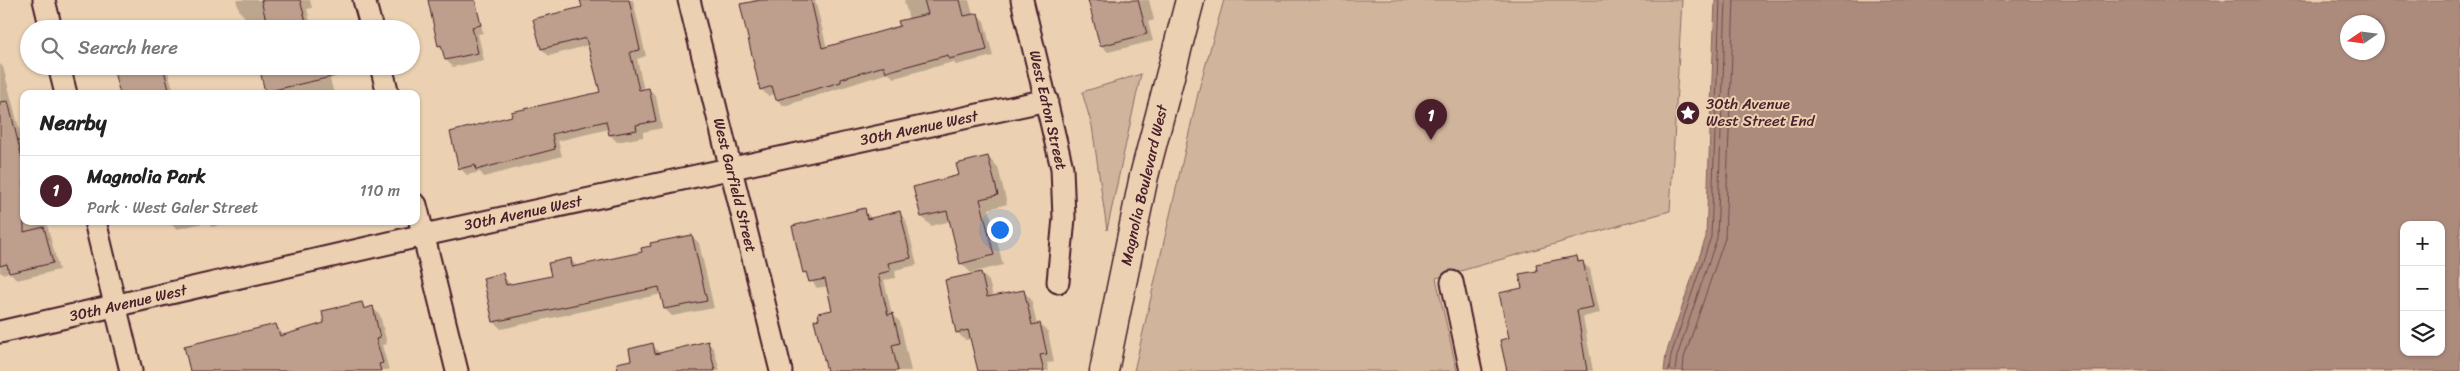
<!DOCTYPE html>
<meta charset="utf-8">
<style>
:root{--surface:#fff;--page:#f2f2f2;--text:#222;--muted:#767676;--line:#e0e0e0;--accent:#4a1f2b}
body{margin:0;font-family:Sriracha,sans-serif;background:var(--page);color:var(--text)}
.controls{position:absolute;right:15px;bottom:15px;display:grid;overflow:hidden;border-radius:10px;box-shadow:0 1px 4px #0004}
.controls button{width:45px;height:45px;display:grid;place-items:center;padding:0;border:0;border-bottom:1px solid var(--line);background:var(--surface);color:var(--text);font:25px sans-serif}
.compass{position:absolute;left:2340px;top:15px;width:45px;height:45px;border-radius:50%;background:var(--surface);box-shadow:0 1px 4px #0004;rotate:257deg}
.you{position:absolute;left:999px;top:229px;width:18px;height:18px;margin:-12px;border:4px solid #fff;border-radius:50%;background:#1a73e8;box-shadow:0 0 0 8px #1a73e833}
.badge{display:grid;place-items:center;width:32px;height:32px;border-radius:50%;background:var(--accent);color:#fff;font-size:16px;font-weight:700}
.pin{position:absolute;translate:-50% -41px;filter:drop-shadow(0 1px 2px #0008)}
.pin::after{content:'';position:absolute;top:26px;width:18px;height:15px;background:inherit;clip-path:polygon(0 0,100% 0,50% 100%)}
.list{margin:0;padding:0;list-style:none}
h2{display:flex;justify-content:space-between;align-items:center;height:65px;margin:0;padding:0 20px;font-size:21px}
h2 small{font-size:16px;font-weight:400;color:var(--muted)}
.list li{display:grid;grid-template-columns:32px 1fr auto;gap:15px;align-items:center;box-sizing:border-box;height:70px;padding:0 20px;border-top:1px solid var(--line)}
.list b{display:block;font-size:19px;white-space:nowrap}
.list p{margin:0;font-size:16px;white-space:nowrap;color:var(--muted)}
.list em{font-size:16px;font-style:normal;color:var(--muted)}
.icon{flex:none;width:28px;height:28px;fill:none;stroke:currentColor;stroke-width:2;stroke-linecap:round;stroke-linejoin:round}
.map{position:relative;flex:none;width:2460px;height:371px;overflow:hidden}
.search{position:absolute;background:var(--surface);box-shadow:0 1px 4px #0004;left:20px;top:20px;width:400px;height:55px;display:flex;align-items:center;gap:12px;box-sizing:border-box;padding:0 18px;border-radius:28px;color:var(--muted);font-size:19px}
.panel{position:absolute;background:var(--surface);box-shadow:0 1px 4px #0004;left:20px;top:90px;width:400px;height:135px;border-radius:10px}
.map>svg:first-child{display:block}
</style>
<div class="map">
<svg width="2460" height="371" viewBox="0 0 2460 371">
<rect width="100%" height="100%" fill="#ebd1b2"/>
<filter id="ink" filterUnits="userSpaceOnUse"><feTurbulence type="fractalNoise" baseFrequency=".02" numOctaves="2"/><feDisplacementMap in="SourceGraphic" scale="10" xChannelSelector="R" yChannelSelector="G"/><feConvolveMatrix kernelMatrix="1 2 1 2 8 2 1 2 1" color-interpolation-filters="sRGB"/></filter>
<g filter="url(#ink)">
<g fill="#d0b49c" stroke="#8d6a64">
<path d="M1224 0H1682L1670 211 1436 278 1457 371H1134L1200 85Z"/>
<path d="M1141 74 1107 230 1092 126 1082 92Z"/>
</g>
<path fill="#ac8b7d" stroke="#85605c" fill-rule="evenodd" d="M1715 0H2460V371H1664L1666 354 1706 237ZM2348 22H2378V52H2348ZM2404 225H2441V352H2404Z"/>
<g fill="#0003">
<path d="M236 0H310L312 8 307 9 312 29H270L266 17 247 19 240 12Z"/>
<path d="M429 0H476L483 33 478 34 484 60 453 67 446 60 443 49 439 45Z"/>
<path d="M581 0H633L646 56 637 59 644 90 649 89 656 96 662 128 643 132V137L617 142 610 135 609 129 558 141 562 156 484 177 480 172 467 175 460 168 601 93 589 45 549 56 542 49 583 7Z"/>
<path d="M753 0H815L827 48 901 26 909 20 904 0H969L973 15 977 14 984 21 993 56 956 65 953 62 894 78 888 73 784 106 777 100 775 94 768 96 761 89Z"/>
<path d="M1089 0H1149L1154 20 1148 22 1153 41 1108 52 1101 45Z"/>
<path d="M0 64 3 67 24 147V170L0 176Z"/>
<path d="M143 66H166L175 94H121Z"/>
<path d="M260 66 329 75 334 94H267Z"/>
<path d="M988 157 998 167 1007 204 989 209 1003 265 971 273 961 263 951 221 931 226 922 217 960 176Z"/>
<path d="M0 204 24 221H46L59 270 17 280 10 272 3 274 0 272Z"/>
<path d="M864 210 872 219 899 213 906 220 917 265 895 270 896 278 884 280 892 314 900 322 911 371H828L833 311 828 286 817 288 805 272Z"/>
<path d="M167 221H233L212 227 207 222 177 229Z"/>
<path d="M692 236 699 243 714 308 672 316 665 309 662 294 501 329 494 322 503 275 511 286 553 277 570 259 578 267 644 253Z"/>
<path d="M1576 257 1590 269 1600 313 1583 317 1593 371H1508L1510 339 1524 289 1539 272Z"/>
<path d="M981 273 989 281 993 297 1023 291 1031 299 1037 325 1040 324 1048 332 1054 362 1047 363 1049 371H979L972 339 965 340 957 332Z"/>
<path d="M362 304 367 309 373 308 380 315 387 344 382 345 389 370 191 371 276 325 284 336 326 324Z"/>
<path d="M707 342 714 349 720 371H636L652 344 660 354Z"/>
</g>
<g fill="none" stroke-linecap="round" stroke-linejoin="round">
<g stroke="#714a4c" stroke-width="1">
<path d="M1669 371 1671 355 1711 237 1720 0"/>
<path d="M1675 371 1677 356 1717 238 1726 0"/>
<path d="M1683 371 1684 358 1725 238 1734 0"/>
</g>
</g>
<g fill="#be9f8d" stroke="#4a1f2b">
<path d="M261 0H300L308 29H268Z"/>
<path d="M428 0H475L481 25 472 27 478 53 445 60 441 45 438 46Z"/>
<path d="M580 0H629L640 50 630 52 639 90 649 88 656 121 636 125 637 130 609 135 606 121 552 134 555 149 476 170 475 165 459 169 450 132 508 117 512 116 511 112 600 92 586 38 541 49 533 19 582 7Z"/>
<path d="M761 0H811L822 48 900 26 898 21 928 14 924 0H960L964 16 978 13 987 50 949 59 948 55 886 72 884 66 841 79V82L776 100 772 86 760 90 740 4Z"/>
<path d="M1088 0H1138L1147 34 1100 46Z"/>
<path d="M138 66H163L170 94H120L114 72Z"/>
<path d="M259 66H339L340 75 265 92Z"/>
<path d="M8 101 24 166V232L44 227 53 263 9 273 7 264 0 266V102Z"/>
<path d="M988 156 998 195 980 199 994 255 960 264 947 211 921 217 913 187 959 175 956 164Z"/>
<path d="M865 208 867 219 900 211 911 258 888 263 890 271 878 274 888 315 893 313 900 343 892 345 898 371H827L814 320 819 319 818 313 832 310 825 279 809 282 806 272 803 273 792 226Z"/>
<path d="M692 235 707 301 664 309 659 287 493 322 483 278 503 273 506 285 551 276 548 263 571 258 572 267 642 252 641 248 651 246 650 243Z"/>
<path d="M1577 256 1578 262 1583 261 1593 307 1577 310 1587 371H1507L1500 340 1509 338 1499 293 1522 288 1519 274 1537 271 1536 264Z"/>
<path d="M981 272 987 297 1024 290 1032 325 1040 323 1047 354 1040 355 1044 371H978L968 330 956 333 945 280Z"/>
<path d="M362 302 364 309 373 306 380 338 376 339 383 363 379 364 381 371H190L184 346 276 324 280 336 324 323 322 311Z"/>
<path d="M708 341 715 371H618L617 363 631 360 629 349 653 343 655 354Z"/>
</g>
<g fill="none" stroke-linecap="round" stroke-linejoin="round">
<g stroke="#4a1f2b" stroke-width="25">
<g id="street">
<path d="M44 0 51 29"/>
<path d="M364 0 372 29"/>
<path d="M689 0 781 371"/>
<path d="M1022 0 1062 168 1064 218 1058 282"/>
<path d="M59 66 66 94"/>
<path d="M381 66 388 94"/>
<path d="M416 205 457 371"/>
<path d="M95 221 131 371"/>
<path d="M1452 282 1471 371"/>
<path d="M0 332 424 235 1047 100"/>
</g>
</g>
<g stroke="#4a1f2b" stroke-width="31">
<path id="secondary" d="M1104 371 1144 176 1190 0"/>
</g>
<use href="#street" stroke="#ebd1b2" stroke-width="21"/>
<use href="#secondary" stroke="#ebd1b2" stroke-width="28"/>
</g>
</g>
<defs>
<g id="sight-disc" transform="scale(1.25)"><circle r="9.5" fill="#4a1f2b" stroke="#ebd1b2"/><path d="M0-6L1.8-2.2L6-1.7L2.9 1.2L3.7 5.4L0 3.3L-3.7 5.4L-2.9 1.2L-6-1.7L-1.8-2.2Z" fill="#fff"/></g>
</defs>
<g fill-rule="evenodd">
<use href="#sight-disc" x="1688" y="113"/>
</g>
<g text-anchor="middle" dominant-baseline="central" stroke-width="4" stroke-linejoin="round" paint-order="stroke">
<g font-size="15" fill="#4a1f2b" stroke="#ebd1b2" text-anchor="start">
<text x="1706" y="104">30th Avenue<tspan x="1706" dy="17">West Street End</tspan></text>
</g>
<g font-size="15" fill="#4a1f2b" stroke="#ebd1b2">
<text transform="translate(1048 110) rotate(77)">West Eaton Street</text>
<text transform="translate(919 128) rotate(-12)">30th Avenue West</text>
<text transform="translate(735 185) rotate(76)">West Garfield Street</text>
<text transform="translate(1144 185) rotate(-77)">Magnolia Boulevard West</text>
<text transform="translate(523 213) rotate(-12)">30th Avenue West</text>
<text transform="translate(128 303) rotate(-13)">30th Avenue West</text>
</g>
</g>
</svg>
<div class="controls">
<button>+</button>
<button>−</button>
<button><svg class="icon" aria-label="layers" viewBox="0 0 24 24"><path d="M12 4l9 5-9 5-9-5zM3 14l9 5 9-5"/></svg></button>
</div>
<svg class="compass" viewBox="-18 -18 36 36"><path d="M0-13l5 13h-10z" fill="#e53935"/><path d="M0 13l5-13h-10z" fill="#767676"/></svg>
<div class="you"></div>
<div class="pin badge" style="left:1431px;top:140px">1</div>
<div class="search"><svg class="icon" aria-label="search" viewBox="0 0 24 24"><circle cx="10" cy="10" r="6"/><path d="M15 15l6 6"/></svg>Search here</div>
<section class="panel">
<h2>Nearby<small></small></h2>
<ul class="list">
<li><span class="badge">1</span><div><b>Magnolia Park</b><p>Park · West Galer Street</p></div><em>110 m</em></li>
</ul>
</section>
</div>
